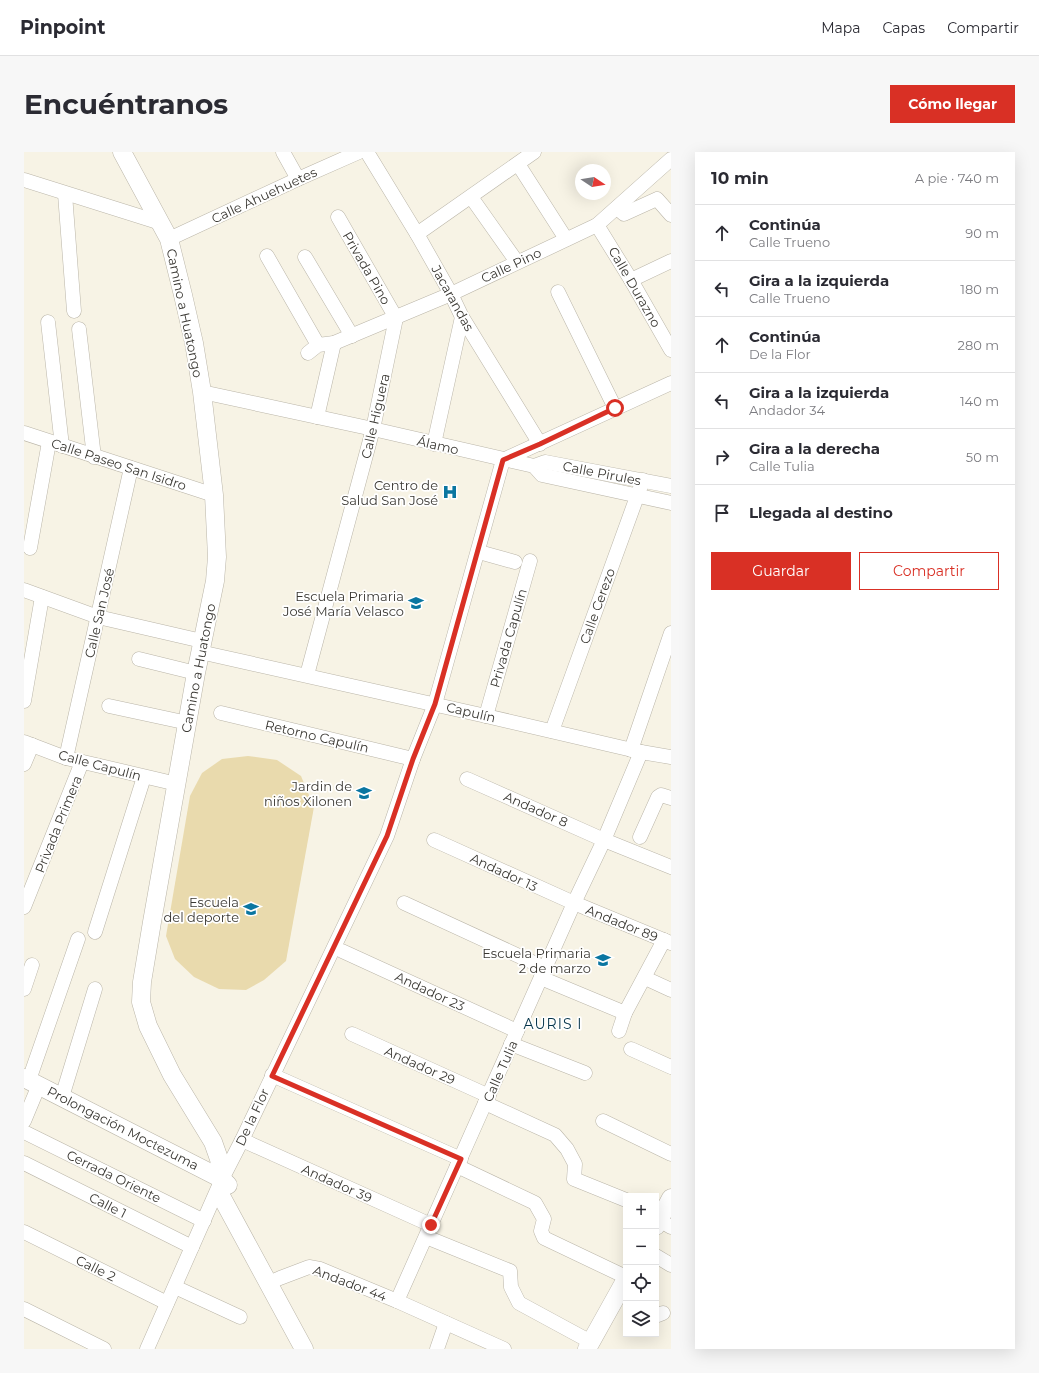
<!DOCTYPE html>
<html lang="es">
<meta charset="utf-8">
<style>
:root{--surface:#fff;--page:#f7f7f7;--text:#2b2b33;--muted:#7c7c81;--line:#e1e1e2;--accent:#d93025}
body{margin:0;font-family:Montserrat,sans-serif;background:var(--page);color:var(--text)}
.controls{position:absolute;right:12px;bottom:12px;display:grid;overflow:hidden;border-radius:0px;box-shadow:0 4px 16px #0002}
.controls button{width:36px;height:36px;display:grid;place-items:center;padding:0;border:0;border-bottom:1px solid var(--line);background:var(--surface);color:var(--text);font:20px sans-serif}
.compass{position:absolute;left:551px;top:12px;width:36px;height:36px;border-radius:50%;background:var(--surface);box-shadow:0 4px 16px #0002;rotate:102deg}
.stop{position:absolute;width:12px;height:12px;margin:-9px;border:3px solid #d93025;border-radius:50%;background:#fff}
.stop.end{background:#d93025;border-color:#fff;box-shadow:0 1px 4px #0008}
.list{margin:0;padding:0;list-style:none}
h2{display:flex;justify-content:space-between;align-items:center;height:52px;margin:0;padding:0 16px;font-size:17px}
h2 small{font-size:13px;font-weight:400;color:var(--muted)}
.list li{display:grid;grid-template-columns:26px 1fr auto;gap:12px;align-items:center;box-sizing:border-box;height:56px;padding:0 16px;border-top:1px solid var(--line)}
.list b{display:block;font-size:15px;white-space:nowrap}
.list p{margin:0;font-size:13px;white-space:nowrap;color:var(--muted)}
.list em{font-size:13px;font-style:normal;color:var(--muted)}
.actions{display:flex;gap:8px;padding:12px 16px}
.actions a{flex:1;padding:9px 0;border:1px solid var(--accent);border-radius:0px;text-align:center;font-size:14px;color:var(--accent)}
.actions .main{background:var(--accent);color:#fff}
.icon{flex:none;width:22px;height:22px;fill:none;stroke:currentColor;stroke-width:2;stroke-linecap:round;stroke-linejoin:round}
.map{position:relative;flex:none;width:647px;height:1197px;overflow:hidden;border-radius:0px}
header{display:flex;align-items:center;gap:24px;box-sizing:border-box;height:56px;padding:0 20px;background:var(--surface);border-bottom:1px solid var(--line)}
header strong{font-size:19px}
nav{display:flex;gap:22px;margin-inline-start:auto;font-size:14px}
.intro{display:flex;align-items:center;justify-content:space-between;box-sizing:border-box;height:96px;padding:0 24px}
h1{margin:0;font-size:28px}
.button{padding:10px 18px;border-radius:0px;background:var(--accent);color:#fff;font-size:14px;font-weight:700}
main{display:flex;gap:24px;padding:0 24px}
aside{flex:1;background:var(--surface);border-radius:0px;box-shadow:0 4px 16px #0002}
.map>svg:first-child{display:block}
</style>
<header>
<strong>Pinpoint</strong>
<nav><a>Mapa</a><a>Capas</a><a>Compartir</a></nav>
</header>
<div class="intro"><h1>Encuéntranos</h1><a class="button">Cómo llegar</a></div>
<main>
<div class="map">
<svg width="647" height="1197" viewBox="0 0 647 1197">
<rect width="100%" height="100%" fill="#f7f3e5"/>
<path fill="#e9daad" d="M224 604 253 608 277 624 290 655 262 809 240 828 222 838 195 837 170 825 151 807 142 784 166 644 178 621 198 607Z"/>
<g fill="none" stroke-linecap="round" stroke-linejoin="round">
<g stroke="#bab5a8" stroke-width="15">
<g id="minor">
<path d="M259 0 274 27"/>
<path d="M343 0 393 82 427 142 438 165 516 292"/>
<path d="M494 12 542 87"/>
<path d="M0 28 137 71"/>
<path d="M41 42 50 159"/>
<path d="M447 45 493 110"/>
<path d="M593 56 600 62 633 47 647 63"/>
<path d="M573 73 607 128 647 198"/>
<path d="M393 82 510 0"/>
<path d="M145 87 274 27 335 0"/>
<path d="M243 104 294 193"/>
<path d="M281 105 328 184"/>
<path d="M607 128 647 109"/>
<path d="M534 140 591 256"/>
<path d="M24 170 38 294"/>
<path d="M55 177 70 305"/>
<path d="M284 201 294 193 310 191 427 142 573 73 647 7"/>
<path d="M178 240 349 277 510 314 518 323 647 351"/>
<path d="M293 265 310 191"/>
<path d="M0 281 190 343"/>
<path d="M410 292 438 165"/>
<path d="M510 314 521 310 647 334"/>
<path d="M6 396 25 290"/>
<path d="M455 400 491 410"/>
<path d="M0 438 74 465 178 489"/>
<path d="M176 500 462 564 617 600 647 605"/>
<path d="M115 507 172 521"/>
<path d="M283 523 349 277 372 166 314 65"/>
<path d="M0 549 18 445"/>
<path d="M85 554 164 571"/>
<path d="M197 561 389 607"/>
<path d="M462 564 506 409"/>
<path d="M528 579 619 328"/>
<path d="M0 590 42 606 153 632"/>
<path d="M607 598 647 481"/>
<path d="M42 606 107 316"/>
<path d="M0 612 8 593"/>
<path d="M443 627 580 688 647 715"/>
<path d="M616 685 634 645 637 643 647 646"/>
<path d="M410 688 550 751 647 791"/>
<path d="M380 751 521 816"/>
<path d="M0 755 58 610"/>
<path d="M71 780 120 625"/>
<path d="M318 799 493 879"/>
<path d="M517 826 601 861"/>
<path d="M621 826 647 838"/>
<path d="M0 837 8 813"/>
<path d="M595 879 601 861 640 788"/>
<path d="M328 882 465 944"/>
<path d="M487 892 561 921"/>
<path d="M607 897 647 915"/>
<path d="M248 923 437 1007"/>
<path d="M5 928 54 787"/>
<path d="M38 945 71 837"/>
<path d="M461 951 531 983 543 997 551 1012 550 1027 602 1048"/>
<path d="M0 969 15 933"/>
<path d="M579 969 647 1002"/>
<path d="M0 980 180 1069"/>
<path d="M218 988 407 1073"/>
<path d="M0 1011 168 1095"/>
<path d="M433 1014 511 1051 520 1067 517 1079 520 1086 602 1125"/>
<path d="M635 1068 647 1075"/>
<path d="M0 1080 143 1151"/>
<path d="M402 1085 486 1119 487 1135 495 1151 567 1190"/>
<path d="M632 1104 647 1113"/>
<path d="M245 1131 256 1126 285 1115 296 1117 373 1149 480 1197"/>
<path d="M151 1135 216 1165"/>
<path d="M373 1149 550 751 580 688 617 600"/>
<path d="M0 1157 80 1197"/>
<path d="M632 1161 634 1163 639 1161"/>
<path d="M123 1197 198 1027 218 988 363 684 389 607 411 552 479 308 647 231"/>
<path d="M413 1197 422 1171"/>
</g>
</g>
<g stroke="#bab5a8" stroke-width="19">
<g id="major">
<path d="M98 0 145 87 159 143 170 191 178 240 190 343 193 405 191 429 172 521 128 770 118 830 117 850 124 874 148 923 189 990 195 1007 198 1027 197 1044 280 1197"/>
<path d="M0 926 198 1027 204 1033"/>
<path d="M632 1074 647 1046"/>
<path d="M563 1197 602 1127"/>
</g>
</g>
<use href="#minor" stroke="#fff" stroke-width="14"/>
<use href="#major" stroke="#fff" stroke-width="18"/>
</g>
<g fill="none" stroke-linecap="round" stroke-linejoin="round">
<path stroke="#d93025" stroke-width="5" d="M407 1073 437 1007 248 924 363 684 389 607 411 552 479 308 516 292 591 256"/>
</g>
<defs>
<g id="hospital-bare" transform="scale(1.2)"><path d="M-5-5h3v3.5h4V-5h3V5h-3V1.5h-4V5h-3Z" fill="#0a76a1" stroke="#fff" stroke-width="2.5" paint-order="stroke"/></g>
<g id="school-bare" transform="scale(1.2)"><path d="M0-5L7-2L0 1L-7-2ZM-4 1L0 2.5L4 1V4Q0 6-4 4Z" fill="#0a76a1" stroke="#fff" stroke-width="2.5" paint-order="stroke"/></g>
</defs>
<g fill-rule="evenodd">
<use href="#hospital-bare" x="426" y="340"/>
<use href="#school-bare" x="392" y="451"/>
<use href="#school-bare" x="340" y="641"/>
<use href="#school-bare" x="227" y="757"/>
<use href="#school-bare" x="579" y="808"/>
</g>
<g text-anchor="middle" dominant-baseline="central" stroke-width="3.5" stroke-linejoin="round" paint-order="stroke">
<g font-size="13" fill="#3a3833" stroke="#fff">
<text transform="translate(240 43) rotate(-25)">Calle Ahuehuetes</text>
<text transform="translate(487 113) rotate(-25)">Calle Pino</text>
<text transform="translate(343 116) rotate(60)">Privada Pino</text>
<text transform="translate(611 135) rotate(60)">Calle Durazno</text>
<text transform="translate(429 146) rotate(61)">Jacarandas</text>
<text transform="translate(161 161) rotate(78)">Camino a Huatongo</text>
<text transform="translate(351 264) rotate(-77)">Calle Higuera</text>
<text transform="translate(414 293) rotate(13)">Álamo</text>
<text transform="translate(95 312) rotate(18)">Calle Paseo San Isidro</text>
<text transform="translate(578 321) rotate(11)">Calle Pirules</text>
<text transform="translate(573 454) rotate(-70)">Calle Cerezo</text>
<text transform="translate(75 461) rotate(-77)">Calle San José</text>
<text transform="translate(484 486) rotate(-74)">Privada Capulín</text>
<text transform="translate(174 516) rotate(-79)">Camino a Huatongo</text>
<text transform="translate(447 560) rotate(13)">Capulín</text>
<text transform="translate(293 584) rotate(13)">Retorno Capulín</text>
<text transform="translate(76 613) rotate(15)">Calle Capulín</text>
<text transform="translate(512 657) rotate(24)">Andador 8</text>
<text transform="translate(34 672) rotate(-68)">Privada Primera</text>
<text transform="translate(480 720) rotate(25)">Andador 13</text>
<text transform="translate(598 771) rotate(22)">Andador 89</text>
<text transform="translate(406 839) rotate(25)">Andador 23</text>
<text transform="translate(396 913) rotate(24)">Andador 29</text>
<text transform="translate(476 919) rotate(-66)">Calle Tulia</text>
<text transform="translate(228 965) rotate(-65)">De la Flor</text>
<text transform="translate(99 976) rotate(27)">Prolongación Moctezuma</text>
<text transform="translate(90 1024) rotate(26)">Cerrada Oriente</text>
<text transform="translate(313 1031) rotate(24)">Andador 39</text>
<text transform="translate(84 1053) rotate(27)">Calle 1</text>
<text transform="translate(72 1116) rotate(26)">Calle 2</text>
<text transform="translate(326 1131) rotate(21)">Andador 44</text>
</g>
<g font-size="13" fill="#3a3833" stroke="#fff" text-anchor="end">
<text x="414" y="333">Centro de<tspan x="414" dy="15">Salud San José</tspan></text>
<text x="380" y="444">Escuela Primaria<tspan x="380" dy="15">José María Velasco</tspan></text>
<text x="328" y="634">Jardin de<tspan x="328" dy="15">niños Xilonen</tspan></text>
<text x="215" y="750">Escuela<tspan x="215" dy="15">del deporte</tspan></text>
<text x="567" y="801">Escuela Primaria<tspan x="567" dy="15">2 de marzo</tspan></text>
</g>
<g font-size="14" letter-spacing="1" fill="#06354a" stroke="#fff">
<text x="529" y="872">AURIS I</text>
</g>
</g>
</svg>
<div class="controls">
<button>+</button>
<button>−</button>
<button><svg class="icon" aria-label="locate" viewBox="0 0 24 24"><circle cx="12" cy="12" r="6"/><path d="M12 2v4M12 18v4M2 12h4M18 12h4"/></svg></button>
<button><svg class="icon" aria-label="layers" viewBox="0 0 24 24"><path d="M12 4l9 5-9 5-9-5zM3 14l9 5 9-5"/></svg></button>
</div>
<svg class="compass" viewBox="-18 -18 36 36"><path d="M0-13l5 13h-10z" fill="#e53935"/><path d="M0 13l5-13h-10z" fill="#7c7c81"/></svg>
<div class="stop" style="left:591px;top:256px"></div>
<div class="stop end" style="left:407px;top:1073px"></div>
</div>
<aside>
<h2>10 min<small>A pie · 740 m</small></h2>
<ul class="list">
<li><svg class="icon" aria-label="ahead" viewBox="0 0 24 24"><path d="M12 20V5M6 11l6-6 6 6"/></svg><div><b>Continúa</b><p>Calle Trueno</p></div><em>90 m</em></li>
<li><svg class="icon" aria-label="left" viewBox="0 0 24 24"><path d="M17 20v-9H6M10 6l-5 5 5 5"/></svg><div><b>Gira a la izquierda</b><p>Calle Trueno</p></div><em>180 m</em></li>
<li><svg class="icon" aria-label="ahead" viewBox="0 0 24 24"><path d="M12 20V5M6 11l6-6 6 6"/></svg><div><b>Continúa</b><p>De la Flor</p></div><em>280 m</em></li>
<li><svg class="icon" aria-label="left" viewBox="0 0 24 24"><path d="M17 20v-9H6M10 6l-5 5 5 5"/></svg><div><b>Gira a la izquierda</b><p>Andador 34</p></div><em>140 m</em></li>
<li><svg class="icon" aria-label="right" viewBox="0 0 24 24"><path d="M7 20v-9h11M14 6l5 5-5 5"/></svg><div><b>Gira a la derecha</b><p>Calle Tulia</p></div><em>50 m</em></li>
<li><svg class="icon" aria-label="arrive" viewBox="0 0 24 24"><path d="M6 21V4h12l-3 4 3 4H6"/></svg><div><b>Llegada al destino</b></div></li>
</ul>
<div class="actions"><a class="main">Guardar</a><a>Compartir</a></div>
</aside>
</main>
